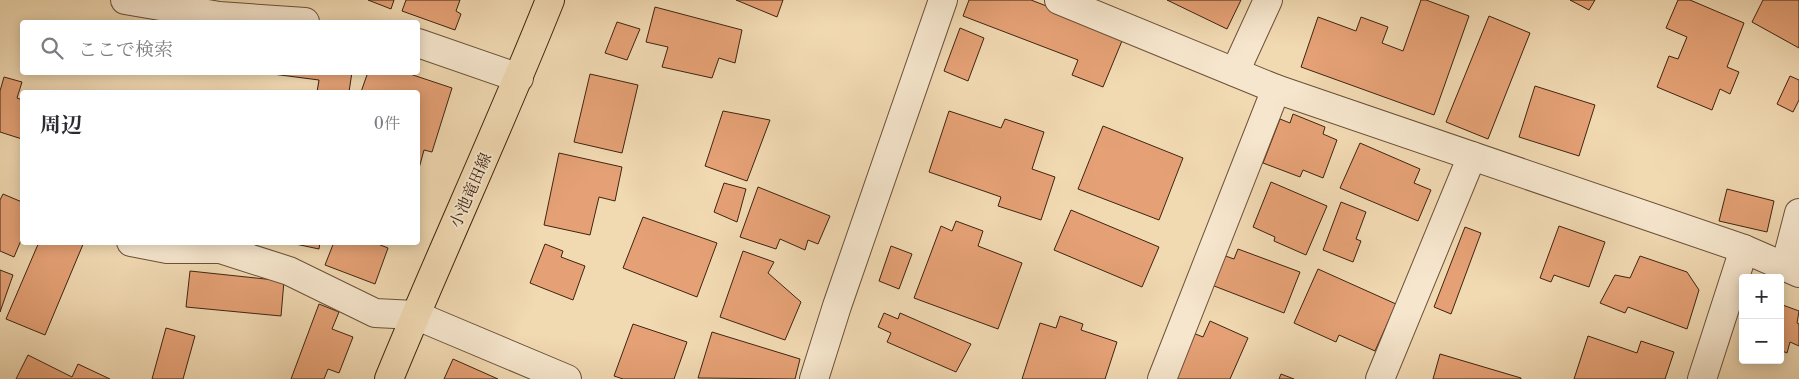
<!DOCTYPE html>
<html lang="ja">
<meta charset="utf-8">
<style>
:root{--surface:#fff;--page:#f7f7f7;--text:#2b2b33;--muted:#7c7c81;--line:#e1e1e2}
body{margin:0;font-family:"Libre Caslon Text","Noto Serif JP",serif;background:var(--page);color:var(--text)}
.controls{position:absolute;right:15px;bottom:15px;display:grid;overflow:hidden;border-radius:5px;box-shadow:0 2px 12px #0003}
.controls button{width:45px;height:45px;display:grid;place-items:center;padding:0;border:0;border-bottom:1px solid var(--line);background:var(--surface);color:var(--text);font:25px sans-serif}
.list{margin:0;padding:0;list-style:none}
h2{display:flex;justify-content:space-between;align-items:center;height:65px;margin:0;padding:0 20px;font-size:21px}
h2 small{font-size:16px;font-weight:400;color:var(--muted)}
.icon{flex:none;width:28px;height:28px;fill:none;stroke:currentColor;stroke-width:2;stroke-linecap:round;stroke-linejoin:round}
.map{position:relative;flex:none;width:1799px;height:379px;overflow:hidden}
.search{position:absolute;background:var(--surface);box-shadow:0 2px 12px #0003;left:20px;top:20px;width:400px;height:55px;display:flex;align-items:center;gap:12px;box-sizing:border-box;padding:0 18px;border-radius:5px;color:var(--muted);font-size:19px}
.panel{position:absolute;background:var(--surface);box-shadow:0 2px 12px #0003;left:20px;top:90px;width:400px;height:155px;border-radius:5px}
.map>svg:first-child{display:block}
</style>
<div class="map">
<svg width="1799" height="379" viewBox="0 0 1799 379">
<rect width="100%" height="100%" fill="#f1d9b2"/>
<filter id="stains"><feTurbulence type="fractalNoise" baseFrequency=".004" numOctaves="4"/><feColorMatrix values="0 0 0 0 .2 0 0 0 0 .09 0 0 0 0 .02 0 0 0 .5 -.17"/></filter>
<radialGradient id="worn" r=".72"><stop offset=".6" stop-color="#630" stop-opacity="0"/><stop offset="1" stop-color="#630" stop-opacity=".3"/></radialGradient>
<g fill="#e5a175" stroke="#3e2411">
<path d="M368 0H394L391 9Z"/>
<path d="M406 0H460L456 11 461 14 455 30 402 11Z"/>
<path d="M736 0H783L777 17Z"/>
<path d="M969 0H1031L1124 36 1103 87 1072 75 1078 60 963 16Z"/>
<path d="M1167 0H1241L1227 29Z"/>
<path d="M1421 0H1426L1469 16 1434 115 1301 67 1318 17 1356 31 1361 17 1388 27 1382 43 1403 51Z"/>
<path d="M1570 0H1595L1589 10Z"/>
<path d="M1678 0H1690L1744 23 1727 67 1739 72 1730 94 1720 89 1712 110 1657 87 1669 56 1678 59 1687 37 1666 28Z"/>
<path d="M1763 0H1799V48L1752 22Z"/>
<path d="M655 7 742 30 735 63 719 58 712 78 662 67 668 47 646 42Z"/>
<path d="M1489 16 1530 33 1488 139 1446 122Z"/>
<path d="M617 22 640 29 627 60 605 53Z"/>
<path d="M960 28 984 38 968 81 944 71Z"/>
<path d="M257 72H352L349 92H317L319 80Z"/>
<path d="M368 72H404L452 88 432 152 424 150 418 172V92H361Z"/>
<path d="M590 74 638 85 622 153 574 142Z"/>
<path d="M1790 76 1799 80V100L1793 112 1777 104Z"/>
<path d="M4 77 22 82 17 98 22 100V139L0 132V91Z"/>
<path d="M1535 86 1595 105 1579 156 1519 137Z"/>
<path d="M723 111 770 120 747 181 705 166Z"/>
<path d="M949 111 1001 128 1005 119 1044 132 1032 169 1055 177 1041 220 998 206 1001 197 929 172Z"/>
<path d="M1293 114 1325 127 1323 134 1337 140 1323 178 1303 170 1300 177 1263 163 1280 119 1290 123Z"/>
<path d="M1103 126 1183 158 1159 220 1078 189Z"/>
<path d="M1360 143 1420 169 1414 183 1431 190 1418 221 1340 188Z"/>
<path d="M559 153 622 167 615 201 599 197 590 235 544 225Z"/>
<path d="M1271 182 1327 206 1306 255 1274 241 1275 237 1253 227Z"/>
<path d="M724 183 746 189 737 222 714 212Z"/>
<path d="M758 187 830 216 818 244 808 240 805 250 780 239 776 249 740 237Z"/>
<path d="M1727 189 1774 201 1767 232 1719 221Z"/>
<path d="M3 194 22 202V238L14 257 0 251V200Z"/>
<path d="M1341 202 1366 212 1356 239 1361 241 1353 262 1323 250Z"/>
<path d="M1071 210 1159 247 1142 287 1054 250Z"/>
<path d="M643 217 717 243 697 297 623 268Z"/>
<path d="M956 221 983 231 978 246 1022 263 998 329 914 298 941 226 952 231Z"/>
<path d="M1559 226 1605 242 1589 287 1554 275 1551 282 1540 278Z"/>
<path d="M1465 227 1481 233 1451 314 1434 307Z"/>
<path d="M39 242H84L45 335 6 319Z"/>
<path d="M286 242H320L319 249Z"/>
<path d="M334 242H373L388 248 375 284 325 265Z"/>
<path d="M545 244 563 251 561 257 585 266 573 300 530 283Z"/>
<path d="M891 246 912 254 899 289 879 281Z"/>
<path d="M1238 249 1300 272 1284 313 1209 284 1220 254 1234 259Z"/>
<path d="M743 251 774 262 768 273 801 302 785 340 720 317Z"/>
<path d="M1640 256 1687 272 1699 290 1687 329 1628 307 1625 313 1600 303 1615 275 1630 278Z"/>
<path d="M1318 269 1396 304 1375 351 1339 335 1336 342 1294 323Z"/>
<path d="M0 270 13 275 0 312Z"/>
<path d="M190 271 284 281 281 316 186 307Z"/>
<path d="M319 304 339 312 332 329 353 337 339 373 328 369 324 379H291Z"/>
<path d="M1780 304 1799 311 1797 323 1799 324V346L1790 342 1787 353 1780 350Z"/>
<path d="M884 313 898 319 900 313 971 344 956 372 887 342 891 333 878 327Z"/>
<path d="M1060 316 1083 324 1081 330 1117 342 1105 379H1022L1040 323 1056 328Z"/>
<path d="M1210 321 1248 338 1230 379H1172L1193 333 1203 337Z"/>
<path d="M633 324 687 342 674 379H623L614 376Z"/>
<path d="M166 328 195 336 183 379H152Z"/>
<path d="M712 332 800 359 795 379 698 378Z"/>
<path d="M1588 336 1637 353 1641 341 1674 352 1665 379H1574Z"/>
<path d="M1440 354 1521 378V379H1433Z"/>
<path d="M28 355 72 377 78 364 110 379H16Z"/>
<path d="M453 359 498 379H444Z"/>
<path d="M1281 374 1294 379H1279Z"/>
</g>
<g fill="none" stroke-linecap="round" stroke-linejoin="round">
<g stroke="#6b5139" stroke-width="30">
<g id="minor">
<path d="M125 0 219 16 305 22"/>
<path d="M1059 0 1276 89 1744 249 1799 273"/>
<path d="M418 43 519 78"/>
<path d="M1235 72 1268 0"/>
<path d="M131 242 167 249H220L289 271 375 313 415 315 567 379"/>
<path d="M1785 267 1799 213"/>
<path d="M814 379 837 306 943 0"/>
<path d="M1162 379 1276 89"/>
<path d="M1380 379 1472 156"/>
<path d="M1702 379 1744 249"/>
</g>
</g>
<g stroke="#3e2411" stroke-width="30">
<path id="major" d="M389 379C441 252 499 128 550 0"/>
</g>
<use href="#minor" stroke="#f6e6cd" stroke-width="28"/>
<use href="#major" stroke="#f1d9b2" stroke-width="28"/>
</g>
<g text-anchor="middle" dominant-baseline="central" stroke-width="4" stroke-linejoin="round" paint-order="stroke">
<g font-size="16" fill="#3e2411" stroke="#f6e6cd">
<text transform="translate(470 190) rotate(-66)">小池竜田線</text>
</g>
</g>
<rect width="100%" height="100%" filter="url(#stains)"/>
<rect width="100%" height="100%" fill="url(#worn)"/>
</svg>
<div class="controls">
<button>+</button>
<button>−</button>
</div>
<div class="search"><svg class="icon" aria-label="search" viewBox="0 0 24 24"><circle cx="10" cy="10" r="6"/><path d="M15 15l6 6"/></svg>ここで検索</div>
<section class="panel">
<h2>周辺<small>0件</small></h2>
<ul class="list">
</ul>
</section>
</div>
